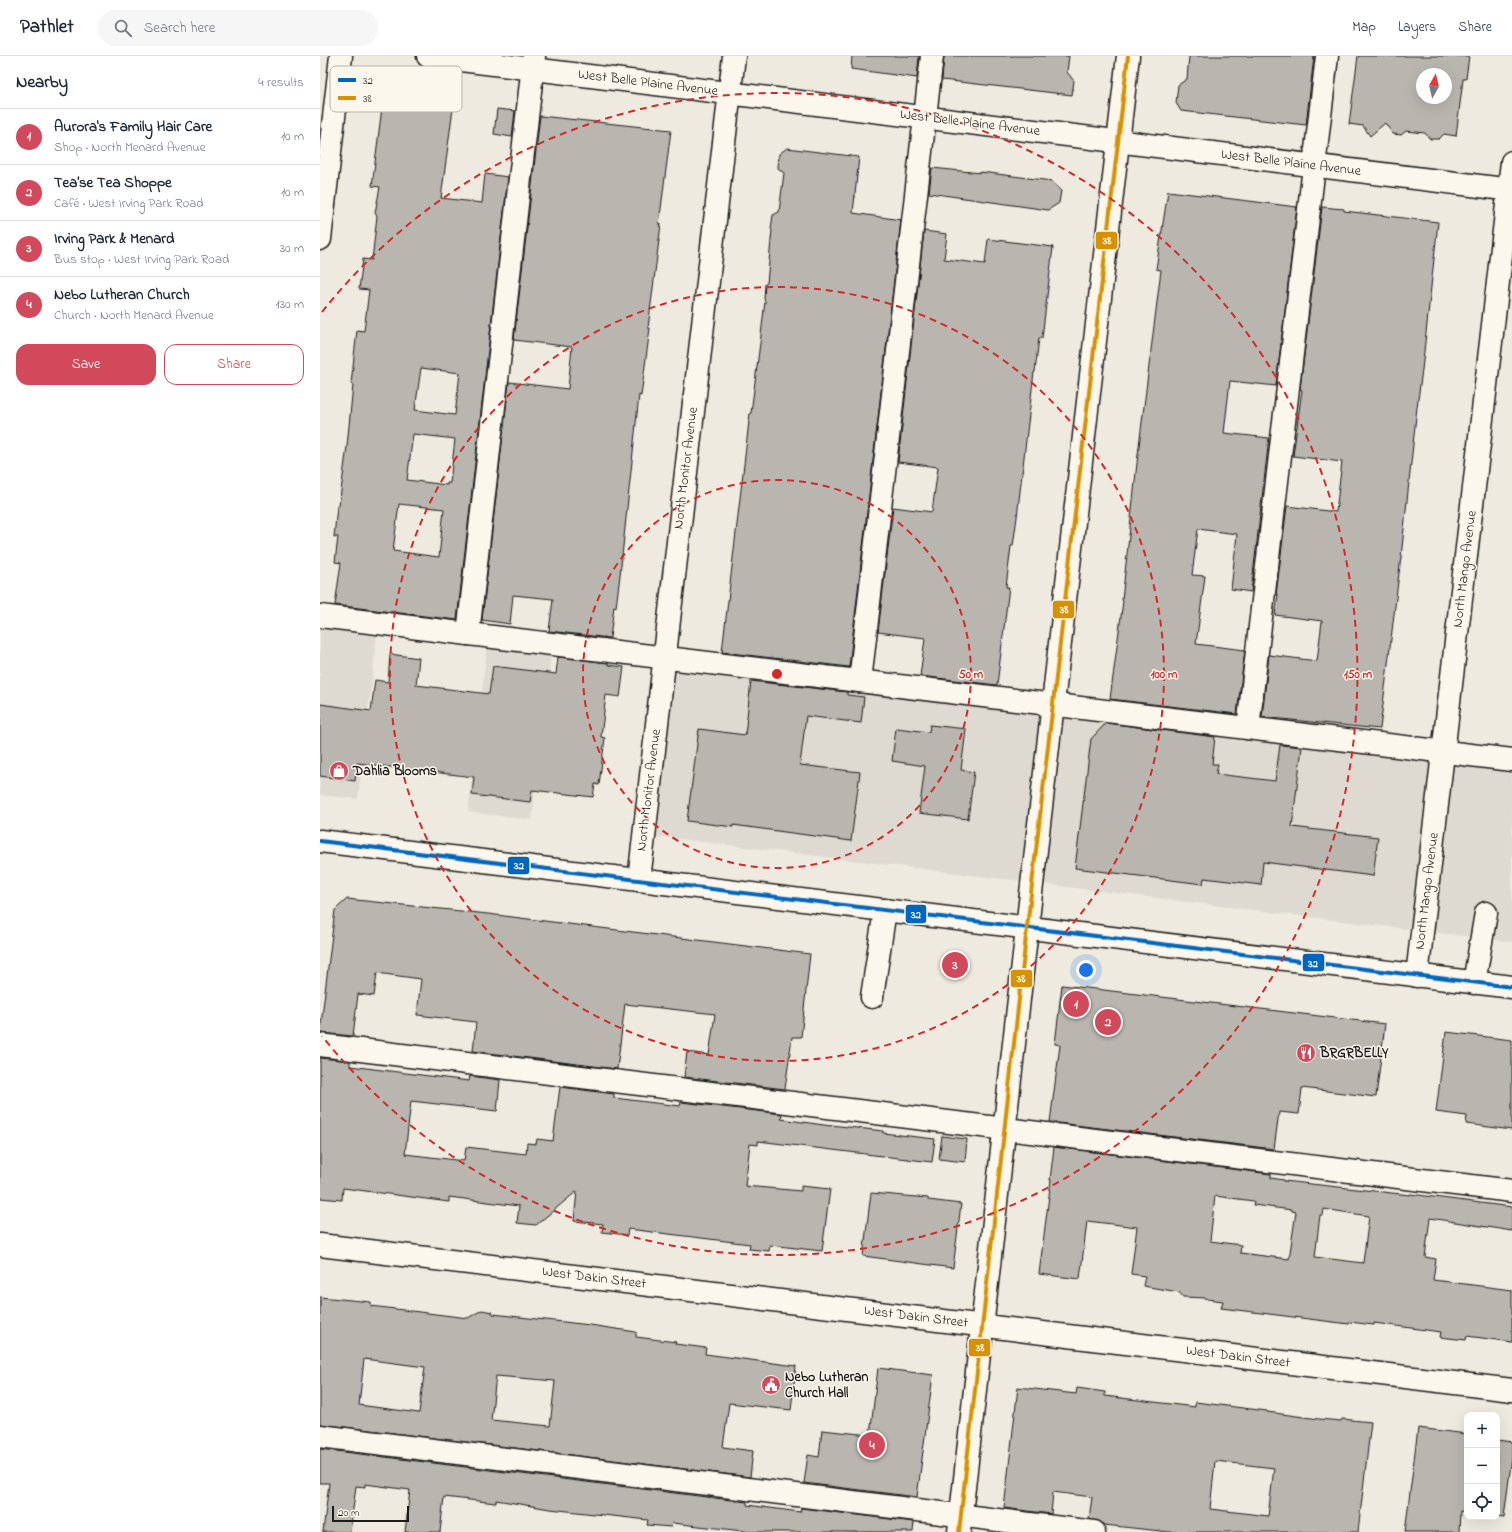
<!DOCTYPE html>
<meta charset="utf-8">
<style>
:root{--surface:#fff;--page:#f6f6f7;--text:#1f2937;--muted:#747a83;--line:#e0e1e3;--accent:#d1495b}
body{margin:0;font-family:"Indie Flower",sans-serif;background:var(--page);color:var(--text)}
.controls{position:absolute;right:12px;bottom:12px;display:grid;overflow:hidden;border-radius:8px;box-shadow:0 4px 16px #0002}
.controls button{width:36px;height:36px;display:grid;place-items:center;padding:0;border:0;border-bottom:1px solid var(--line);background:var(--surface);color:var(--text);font:20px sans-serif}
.compass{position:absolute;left:1096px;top:12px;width:36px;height:36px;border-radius:50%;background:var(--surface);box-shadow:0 4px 16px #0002;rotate:8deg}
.scale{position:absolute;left:12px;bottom:10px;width:77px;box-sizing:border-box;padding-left:4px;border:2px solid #1c1c1c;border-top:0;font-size:11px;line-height:14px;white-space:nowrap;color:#1c1c1c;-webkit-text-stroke:3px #fbf7ec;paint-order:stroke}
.you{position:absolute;left:766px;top:914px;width:14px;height:14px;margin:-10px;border:3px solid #fff;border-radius:50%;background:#1a73e8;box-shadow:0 0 0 6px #1a73e833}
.badge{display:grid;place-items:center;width:26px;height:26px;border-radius:50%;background:var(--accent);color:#fff;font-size:13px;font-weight:700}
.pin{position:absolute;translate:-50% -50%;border:2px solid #fff;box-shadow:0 1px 4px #0006}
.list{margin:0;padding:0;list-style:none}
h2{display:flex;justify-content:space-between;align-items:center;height:52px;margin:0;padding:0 16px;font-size:17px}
h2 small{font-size:13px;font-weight:400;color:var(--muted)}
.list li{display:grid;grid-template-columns:26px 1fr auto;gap:12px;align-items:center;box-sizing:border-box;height:56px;padding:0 16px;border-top:1px solid var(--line)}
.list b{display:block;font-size:15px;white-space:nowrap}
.list p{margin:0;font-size:13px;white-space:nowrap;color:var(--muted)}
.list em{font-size:13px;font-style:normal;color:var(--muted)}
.actions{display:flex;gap:8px;padding:12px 16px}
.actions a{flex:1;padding:9px 0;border:1px solid var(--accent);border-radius:12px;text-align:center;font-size:14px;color:var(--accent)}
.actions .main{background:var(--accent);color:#fff}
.icon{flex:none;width:22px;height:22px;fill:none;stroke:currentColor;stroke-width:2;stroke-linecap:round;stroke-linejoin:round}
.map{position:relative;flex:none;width:1192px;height:1476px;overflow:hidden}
header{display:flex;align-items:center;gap:24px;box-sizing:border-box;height:56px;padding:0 20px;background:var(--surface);border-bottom:1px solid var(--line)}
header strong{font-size:19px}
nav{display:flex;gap:22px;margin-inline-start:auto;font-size:14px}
.search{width:280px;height:36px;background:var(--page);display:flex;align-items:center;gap:10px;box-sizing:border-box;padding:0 14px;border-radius:22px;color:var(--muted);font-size:15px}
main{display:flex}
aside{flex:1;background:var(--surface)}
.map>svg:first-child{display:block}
</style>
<header>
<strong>Pathlet</strong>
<div class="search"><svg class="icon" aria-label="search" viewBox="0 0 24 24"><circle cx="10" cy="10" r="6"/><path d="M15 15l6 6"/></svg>Search here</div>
<nav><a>Map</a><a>Layers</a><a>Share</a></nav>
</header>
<main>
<aside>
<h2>Nearby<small>4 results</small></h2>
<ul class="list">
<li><span class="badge">1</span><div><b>Aurora's Family Hair Care</b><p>Shop · North Menard Avenue</p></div><em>10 m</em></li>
<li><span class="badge">2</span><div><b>Tea’se Tea Shoppe</b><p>Café · West Irving Park Road</p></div><em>10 m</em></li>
<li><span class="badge">3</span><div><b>Irving Park &amp; Menard</b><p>Bus stop · West Irving Park Road</p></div><em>30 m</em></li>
<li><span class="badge">4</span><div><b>Nebo Lutheran Church</b><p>Church · North Menard Avenue</p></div><em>130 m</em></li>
</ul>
<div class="actions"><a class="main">Save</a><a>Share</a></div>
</aside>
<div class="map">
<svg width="1192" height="1476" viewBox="0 0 1192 1476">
<rect width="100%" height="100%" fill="#eeeadf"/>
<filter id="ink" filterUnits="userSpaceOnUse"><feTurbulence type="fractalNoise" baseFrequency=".025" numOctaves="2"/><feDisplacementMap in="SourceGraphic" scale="8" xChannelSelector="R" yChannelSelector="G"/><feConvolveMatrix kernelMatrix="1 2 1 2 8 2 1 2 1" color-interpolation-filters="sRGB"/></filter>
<g filter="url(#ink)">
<g fill="#dedad1">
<path d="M0 562 58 569 38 743 0 739Z"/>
<path d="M168 582 232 590 212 764 148 756Z"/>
<path d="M347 604 1192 707V886L327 779Z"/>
</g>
<g fill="#b9b6af" stroke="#1c1c1c" fill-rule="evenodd">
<path d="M532 0H599L597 22 531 13Z"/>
<path d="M624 0H749L747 16 754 25 752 39 622 24Z"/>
<path d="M869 0H994L986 69 861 55 856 47 858 29 867 23Z"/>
<path d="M1038 0H1149L1146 23H1143L1136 80 1124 78 1119 83H1110L1105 77 1086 75 1081 79 1073 78 1065 67 1050 80 1043 70 1029 68ZM1102 18H1126V42H1102Z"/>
<path d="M64 36 134 45 121 142 162 147 165 118 188 121 137 564 15 549 21 507 15 506 18 481H14L17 450H19L27 390 33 329 31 328 37 274 44 275 49 234 39 233 43 203 52 204 57 160 55 157 60 131 52 130ZM101 312 140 317 135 359 95 354ZM93 378 135 383 130 427H127V429L87 424ZM79 448 124 453 119 501 73 495Z"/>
<path d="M177 53 195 55 192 81 174 78Z"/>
<path d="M220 60 351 74 339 168H341L328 272H330L321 340 319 339 300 519 296 551 294 550 290 582 229 575 233 543 193 539 190 568 162 564 189 326 248 333 252 291 194 284Z"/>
<path d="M467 92 539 101 533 157 581 164 529 611 402 596 430 357H431L440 287 445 245 444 243 445 228 447 227 452 174 451 173 453 159 459 156 464 117 458 112 459 98Z"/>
<path d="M612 112 661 117V116L732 125 741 135 739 147 728 154 609 137Z"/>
<path d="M848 135 977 151 956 330 910 325 904 377 949 382 931 536 911 533 917 478 878 473 872 519 885 520 876 588 925 594 917 658 790 643 803 545 802 544 818 398 841 214 836 213Z"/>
<path d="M1002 151 1024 153V155L1118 166 1102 314 1097 351 1081 501 1060 673 942 661 949 599 997 605 1002 565 955 559 958 539H956L967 450 1016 456 1022 406 973 400 982 334 980 333Z"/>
<path d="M604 175 627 178 624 203 665 208 668 183 733 191 722 282H719L715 316H714L697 461 693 490H691L686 531H689L677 629 600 620 605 582 558 576 573 451 612 456 618 411 578 406Z"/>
<path d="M70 598 99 602 96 629 169 638 173 610 236 618 238 601 288 607V609L304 611 300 641 286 639 281 681 285 682 279 729 275 728 273 741 212 734 210 746 152 739 154 721 37 707 35 725 0 720V648L51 655 55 624 68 626Z"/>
<path d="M431 625 527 636V639L544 641 541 667 486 660 480 709 540 716 531 785 413 769V771L367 765 379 673 425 679Z"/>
<path d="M786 667 895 681 892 708H898L896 718 955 725 960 689 982 691 972 771 1058 781 1053 820 943 806 941 829 884 822 883 828 755 812 771 683Z"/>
<path d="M610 669 646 673 641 714 654 716 648 763 599 757 605 710 572 705 576 672 609 676Z"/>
<path d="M27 843 168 858 490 898 481 981H472L465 1033 364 1021 367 996 389 999 395 958 305 948 297 1013 153 995 156 966 97 959 101 923 57 917 54 940 38 938 33 980 0 977 15 854Z"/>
<path d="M742 929 1065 968 1056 1041 982 1032 979 1058 959 1056 954 1093 730 1066 740 989 735 988Z"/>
<path d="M1126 976 1192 984V1074L1146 1068 1147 1060 1116 1056Z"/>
<path d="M0 1002 30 1005V1010L149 1025 150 1020 180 1024 177 1055 91 1045 85 1098 144 1105 146 1091 206 1098 207 1087 216 1088 217 1083 233 1085 240 1031 294 1038V1042L360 1050 361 1046 462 1058 461 1063 511 1070V1069L563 1075V1077L615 1083 612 1106 438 1085V1089L430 1088 425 1130 481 1135V1130L510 1133 502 1195 450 1189 449 1195 429 1193 430 1188 308 1173 307 1179 282 1176 283 1168 254 1165 257 1135 216 1169 197 1167 199 1150 129 1141V1146L23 1132 22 1144 0 1142Z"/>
<path d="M622 1080 647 1083 645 1106 619 1103Z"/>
<path d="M734 1091 951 1118V1122L964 1124V1125L1090 1139V1138L1192 1151V1175L1110 1162 1105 1201 1116 1203 1113 1224 1192 1234V1286L1147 1280 1146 1284 1120 1281 1121 1276 1054 1267V1269L1030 1266 1029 1268 901 1252 903 1245 887 1243V1242L863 1241 859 1236 823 1230 825 1220 811 1218 817 1171 767 1165 760 1223 719 1218 731 1124H730ZM895 1140 934 1145 933 1149 972 1154V1155L976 1156 969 1203 920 1197 921 1189 890 1185ZM1004 1153 1049 1160 1043 1207 995 1201 1000 1159H1003Z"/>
<path d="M551 1137 608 1142V1144L641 1148 633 1212 543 1200Z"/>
<path d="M0 1241 51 1246V1250L148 1262 162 1254 172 1256 173 1258 270 1269 316 1276V1281L356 1286 355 1288 386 1292 385 1298 476 1310 471 1354 409 1347 403 1391 433 1395 430 1421 0 1368ZM44 1303 105 1311 99 1357 39 1349ZM176 1320 235 1325 230 1370 171 1364Z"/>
<path d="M558 1312 613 1319 597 1441 484 1427 488 1399 499 1401 502 1374 550 1379Z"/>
<path d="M698 1331 756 1338 757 1332 785 1336V1340L875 1351V1346L947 1355V1356L999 1363 1021 1365 1022 1363 1051 1366 1038 1476H850L784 1469 781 1466 769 1463 772 1441 733 1436 731 1458 684 1452ZM895 1405 954 1412 948 1460 890 1453Z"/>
<path d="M1098 1372 1147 1378V1456L1140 1455 1139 1476H1085Z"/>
<path d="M1177 1384 1192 1386V1400L1184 1461 1177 1460Z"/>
<path d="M0 1393 427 1446V1449L480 1456 481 1452 594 1466 593 1476H432L352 1467 351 1471 327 1469 328 1464 230 1453 176 1444V1447L124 1441 120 1476H85L90 1434 45 1428V1431L36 1430 30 1476H3L9 1427H0Z"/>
</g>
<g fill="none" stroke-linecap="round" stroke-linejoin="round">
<g stroke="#1c1c1c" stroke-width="25">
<g id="minor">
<path d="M108 0 1192 134"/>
<path d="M0 183 21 0"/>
<path d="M0 560 1192 704"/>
<path d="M148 578 214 0"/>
<path d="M540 625 612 0"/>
<path d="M928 672 1007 0"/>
<path d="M319 824 414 0"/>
<path d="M1097 920 1192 106"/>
<path d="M1154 927 1166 857"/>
<path d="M552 941 565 854"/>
<path d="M0 989 1192 1135"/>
<path d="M0 1189 1192 1334"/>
<path d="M0 1380 774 1476"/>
<path d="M639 1476 707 872 808 0"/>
</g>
</g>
<g stroke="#1c1c1c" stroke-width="25">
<path id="major" d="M0 785 1192 931"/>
</g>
<use href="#minor" stroke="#fbf7ec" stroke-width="22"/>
<use href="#major" stroke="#fbf7ec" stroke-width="22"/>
<g stroke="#fbf7ec" stroke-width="7">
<path id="bus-1" d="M0 785 1192 931"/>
</g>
<g stroke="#fbf7ec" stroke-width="7">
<path id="bus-2" d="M639 1476 707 872 808 0"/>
</g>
<use href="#bus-1" stroke="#0065bd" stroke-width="4"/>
<use href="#bus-2" stroke="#d69104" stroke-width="4"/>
</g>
</g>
<g fill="none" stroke="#d62828" stroke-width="2" stroke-dasharray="7 5">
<circle cx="457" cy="618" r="194"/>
<circle cx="457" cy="618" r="387"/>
<path d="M2 256A581 581 0 1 1 2 980"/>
</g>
<defs>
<g id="shop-disc" transform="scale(1)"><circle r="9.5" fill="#d1495b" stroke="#fbf7ec"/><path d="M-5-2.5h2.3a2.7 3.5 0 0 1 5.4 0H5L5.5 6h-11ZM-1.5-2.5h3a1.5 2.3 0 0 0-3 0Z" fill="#fff"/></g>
<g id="restaurant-disc" transform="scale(1)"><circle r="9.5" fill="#d1495b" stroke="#fbf7ec"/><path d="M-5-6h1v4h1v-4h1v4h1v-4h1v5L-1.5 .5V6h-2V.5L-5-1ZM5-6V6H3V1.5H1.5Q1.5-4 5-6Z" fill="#fff"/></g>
<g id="civic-disc" transform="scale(1)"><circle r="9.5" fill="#d1495b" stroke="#fbf7ec"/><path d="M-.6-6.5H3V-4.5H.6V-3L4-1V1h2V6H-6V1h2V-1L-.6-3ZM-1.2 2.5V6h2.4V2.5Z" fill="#fff"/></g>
</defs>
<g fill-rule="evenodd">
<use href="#shop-disc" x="19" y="715"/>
<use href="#restaurant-disc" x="986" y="997"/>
<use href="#civic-disc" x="451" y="1329"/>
</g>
<g text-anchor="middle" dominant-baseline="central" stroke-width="3" stroke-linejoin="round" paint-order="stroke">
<g font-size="14" fill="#1c1c1c" stroke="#fbf7ec">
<text transform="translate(328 27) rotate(7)">West Belle Plaine Avenue</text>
<text transform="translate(650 67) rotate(7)">West Belle Plaine Avenue</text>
<text transform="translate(971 107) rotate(7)">West Belle Plaine Avenue</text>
<text transform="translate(366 412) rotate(-83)">North Monitor Avenue</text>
<text transform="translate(1145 513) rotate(-83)">North Mango Avenue</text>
<text transform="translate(329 734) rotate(-83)">North Monitor Avenue</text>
<text transform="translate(1107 835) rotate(-83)">North Mango Avenue</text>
<text transform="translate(274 1222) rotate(7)">West Dakin Street</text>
<text transform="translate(596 1261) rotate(7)">West Dakin Street</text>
<text transform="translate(918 1301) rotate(7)">West Dakin Street</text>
</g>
<g font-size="14" font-weight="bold" fill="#1c1c1c" stroke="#fbf7ec" text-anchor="start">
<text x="33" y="715">Dahlia Blooms</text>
<text x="1000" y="997">BRGRBELLY</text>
<text x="465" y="1321">Nebo Lutheran<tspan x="465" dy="16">Church Hall</tspan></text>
</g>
</g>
<rect x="10" y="10" width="132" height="46" rx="6" fill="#fbf7ec" stroke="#b8b5ae" stroke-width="1"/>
<rect x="18" y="22" width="18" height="4" fill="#0065bd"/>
<rect x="18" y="40" width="18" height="4" fill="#d69104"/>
<g font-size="11" fill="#1c1c1c">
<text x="43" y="28">32</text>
<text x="43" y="46">38</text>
</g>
<circle cx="457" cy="618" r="6" fill="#d62828" stroke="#fbf7ec" stroke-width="2"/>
<g font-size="12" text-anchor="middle" font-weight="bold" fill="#d62828" stroke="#fbf7ec" stroke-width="3" stroke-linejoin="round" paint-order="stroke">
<text x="651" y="622">50 m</text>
<text x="844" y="622">100 m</text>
<text x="1038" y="622">150 m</text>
</g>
<g stroke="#fbf7ec" stroke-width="1.5">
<rect x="775" y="175" width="23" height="19" rx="4" fill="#d69104"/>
<rect x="732" y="544" width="23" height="19" rx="4" fill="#d69104"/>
<rect x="187" y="800" width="23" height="19" rx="4" fill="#0065bd"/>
<rect x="585" y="848" width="22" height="20" rx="4" fill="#0065bd"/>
<rect x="982" y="897" width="23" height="19" rx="4" fill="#0065bd"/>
<rect x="690" y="913" width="23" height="19" rx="4" fill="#d69104"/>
<rect x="648" y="1282" width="23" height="19" rx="4" fill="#d69104"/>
</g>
<g font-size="11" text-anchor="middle" font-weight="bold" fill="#fff">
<text x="787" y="188">38</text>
<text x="744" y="557">38</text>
<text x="199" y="813">32</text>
<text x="596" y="862">32</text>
<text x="993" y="911">32</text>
<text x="701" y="926">38</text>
<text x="660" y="1295">38</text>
</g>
</svg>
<div class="controls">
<button>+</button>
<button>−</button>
<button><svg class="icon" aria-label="locate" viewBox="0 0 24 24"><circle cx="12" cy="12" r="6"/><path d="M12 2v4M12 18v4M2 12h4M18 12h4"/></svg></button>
</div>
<svg class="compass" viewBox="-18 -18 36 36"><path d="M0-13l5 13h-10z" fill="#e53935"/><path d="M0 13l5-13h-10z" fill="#747a83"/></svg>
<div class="scale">20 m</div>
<div class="you"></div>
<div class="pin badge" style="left:756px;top:948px">1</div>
<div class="pin badge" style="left:788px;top:966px">2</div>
<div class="pin badge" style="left:635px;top:909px">3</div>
<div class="pin badge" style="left:552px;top:1389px">4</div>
</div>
</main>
